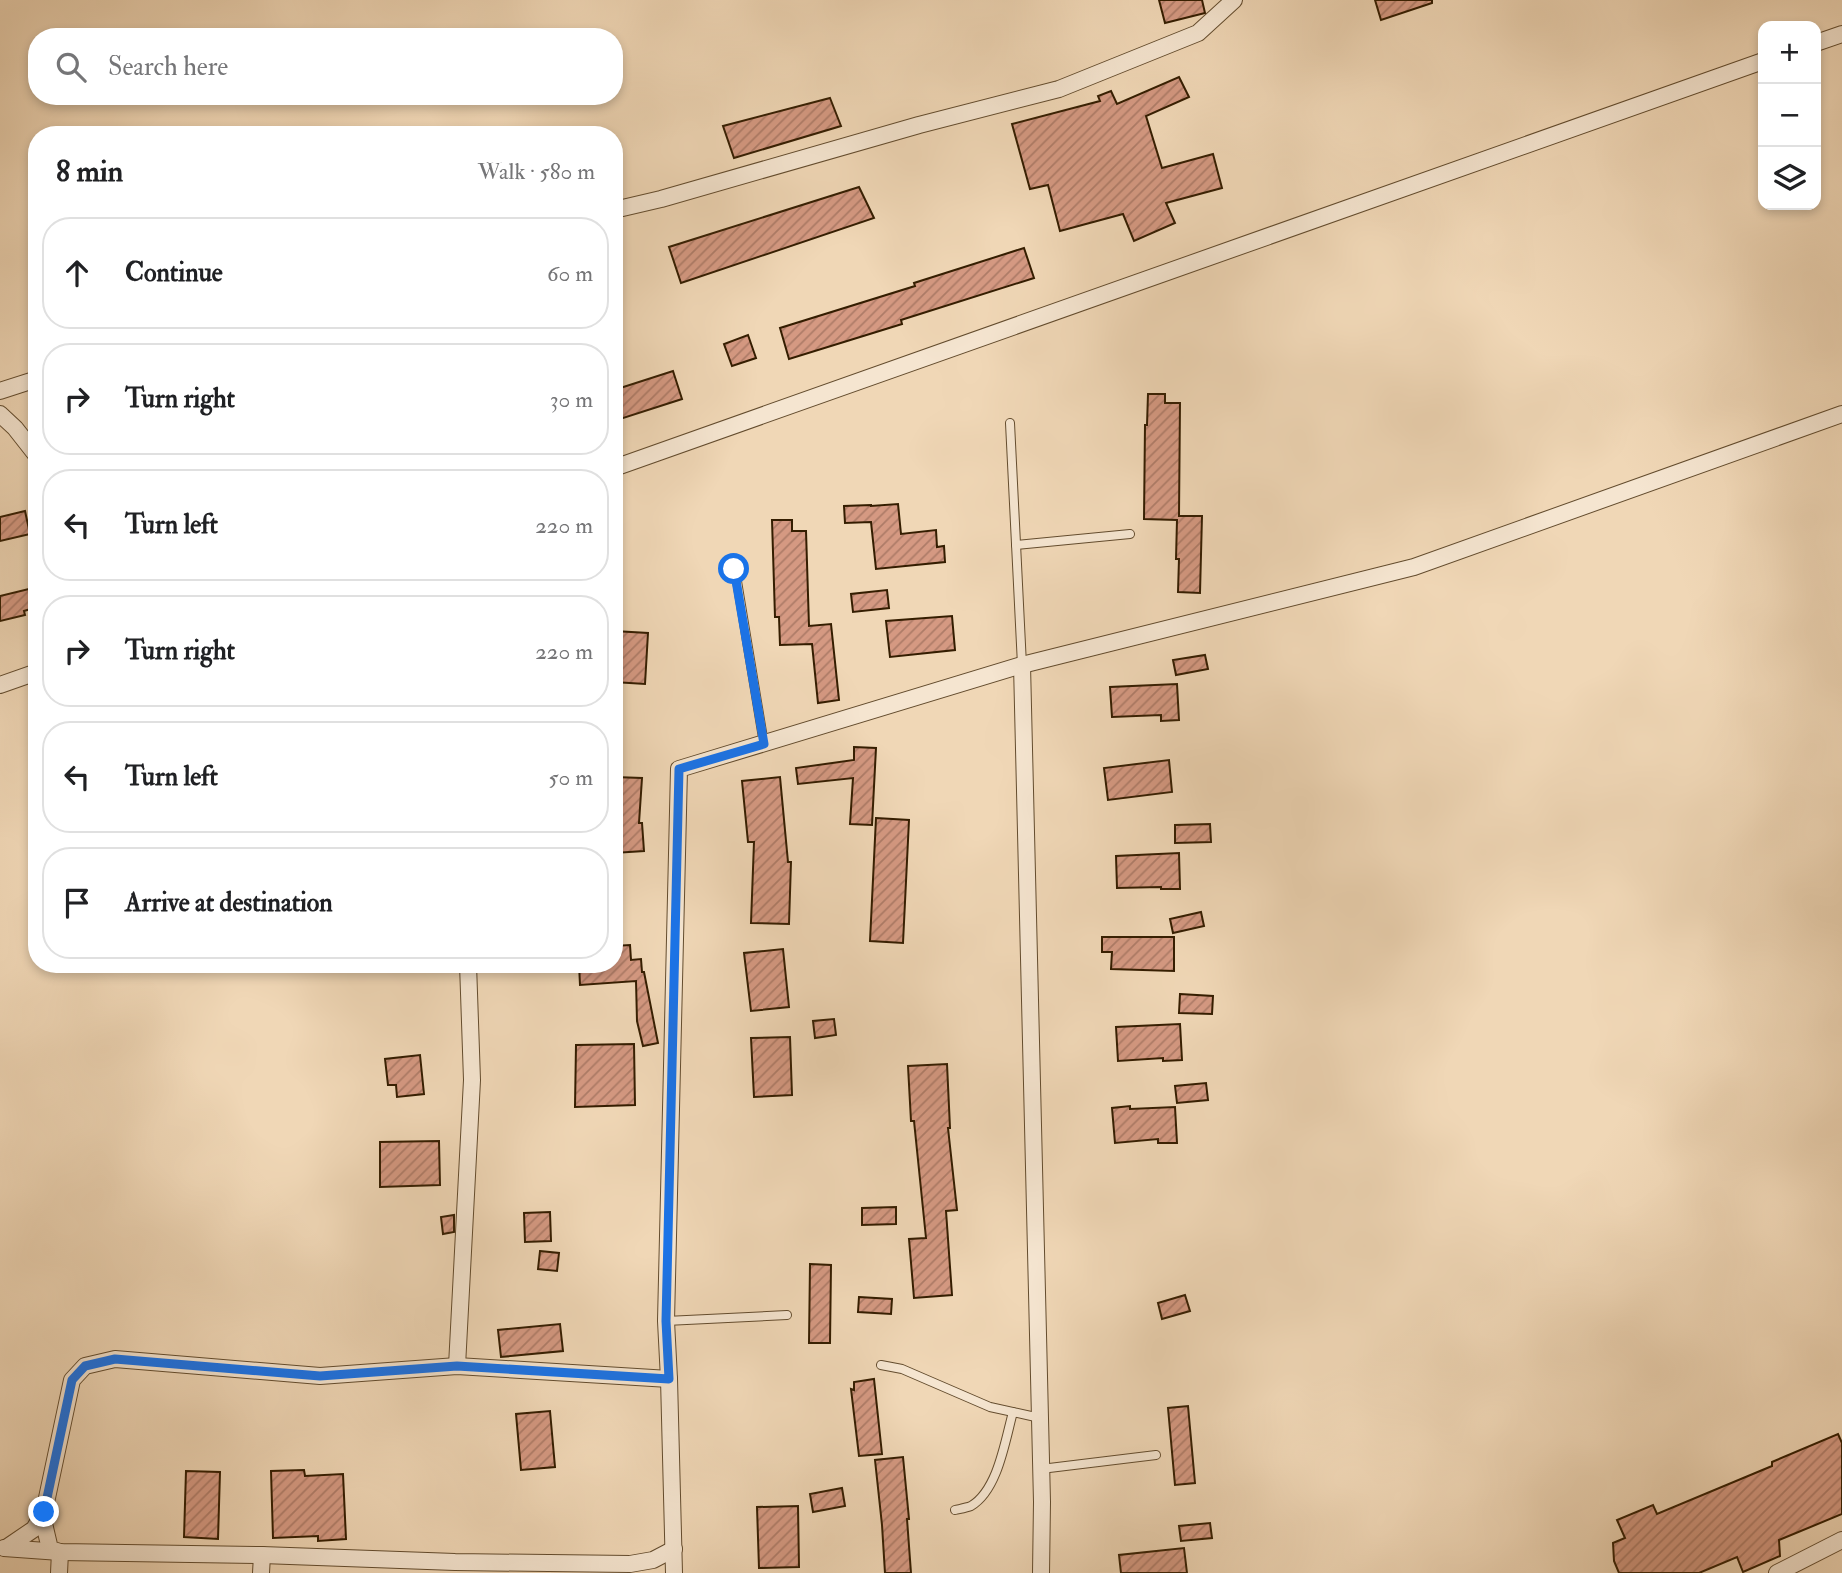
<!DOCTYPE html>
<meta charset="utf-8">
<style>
:root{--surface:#fff;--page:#f2f2f2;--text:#202124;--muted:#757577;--line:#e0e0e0}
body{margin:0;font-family:"IM FELL Double Pica",serif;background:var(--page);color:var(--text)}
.controls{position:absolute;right:21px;top:21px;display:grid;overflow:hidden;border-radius:14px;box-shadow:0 4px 10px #0003}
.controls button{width:63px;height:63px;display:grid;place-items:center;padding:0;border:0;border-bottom:2px solid var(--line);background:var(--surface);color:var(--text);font:35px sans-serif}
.stop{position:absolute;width:21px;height:21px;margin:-16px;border:5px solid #1a73e8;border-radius:50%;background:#fff}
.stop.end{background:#1a73e8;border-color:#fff;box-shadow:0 2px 7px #0008}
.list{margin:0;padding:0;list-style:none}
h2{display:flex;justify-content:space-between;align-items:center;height:91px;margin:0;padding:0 28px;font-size:30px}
h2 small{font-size:23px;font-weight:400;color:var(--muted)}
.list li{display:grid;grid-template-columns:46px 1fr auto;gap:21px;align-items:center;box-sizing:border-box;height:112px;margin:0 14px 14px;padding:0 14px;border:2px solid var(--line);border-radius:28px}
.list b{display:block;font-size:26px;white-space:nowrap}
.list em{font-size:23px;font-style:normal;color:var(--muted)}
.icon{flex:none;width:38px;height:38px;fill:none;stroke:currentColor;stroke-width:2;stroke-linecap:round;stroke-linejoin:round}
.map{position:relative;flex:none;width:1842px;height:1573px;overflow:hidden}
.search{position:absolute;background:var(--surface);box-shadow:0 4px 10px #0003;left:28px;top:28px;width:595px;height:77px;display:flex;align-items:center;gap:18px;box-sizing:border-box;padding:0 24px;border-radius:28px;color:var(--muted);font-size:26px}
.panel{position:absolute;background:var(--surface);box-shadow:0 4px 10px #0003;left:28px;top:126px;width:595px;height:847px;border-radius:28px}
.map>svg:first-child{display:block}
</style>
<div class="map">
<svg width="1842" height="1573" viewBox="0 0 1842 1573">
<defs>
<pattern id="building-hatch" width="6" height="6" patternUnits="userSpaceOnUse" patternTransform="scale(1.75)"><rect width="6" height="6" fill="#d59982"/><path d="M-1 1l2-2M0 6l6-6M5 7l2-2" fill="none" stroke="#ae7c68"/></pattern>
</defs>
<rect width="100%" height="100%" fill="#f0d7b6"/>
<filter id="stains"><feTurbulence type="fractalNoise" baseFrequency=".00286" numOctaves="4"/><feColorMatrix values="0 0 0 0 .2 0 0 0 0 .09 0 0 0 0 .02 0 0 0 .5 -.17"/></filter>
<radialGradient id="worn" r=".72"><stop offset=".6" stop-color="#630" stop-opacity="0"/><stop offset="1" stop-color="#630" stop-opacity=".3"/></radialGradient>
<g fill="url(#building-hatch)" stroke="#341d00" stroke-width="2">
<path d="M1159 0H1202L1205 13 1165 23Z"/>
<path d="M1375 0H1432V3L1381 20Z"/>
<path d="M1179 77 1189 97 1146 116 1162 168 1213 154 1222 188 1166 203 1175 223 1134 241 1123 214 1060 231 1048 185 1030 189 1012 124 1100 101 1098 96 1111 91 1117 104Z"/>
<path d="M830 98 841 126 734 158 723 126Z"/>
<path d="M859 187 874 218 681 283 669 247Z"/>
<path d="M1024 248 1034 278 901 320 902 324 789 359 780 328 915 286 914 283Z"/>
<path d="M748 335 756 358 732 366 724 344Z"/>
<path d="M673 371 682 399 614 421V390Z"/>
<path d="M1148 394H1165V403H1180L1179 516H1202L1200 593 1178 592 1179 559H1176L1177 520 1144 519 1145 425H1147Z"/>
<path d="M898 504 901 534 936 530 937 547 944 546 945 562 876 569 871 522 845 523 844 506 871 505V506Z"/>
<path d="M25 511 30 534 0 541V517Z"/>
<path d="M772 520H792V531H806L809 626 831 624 839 700 818 703 812 644 780 645 779 617H775Z"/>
<path d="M37 587V607L24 611 25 615 0 621V596Z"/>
<path d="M887 590 889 608 853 612 851 594Z"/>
<path d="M952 616 955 650 890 657 886 621Z"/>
<path d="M614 631 648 633 645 684 614 682Z"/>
<path d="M1205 655 1208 669 1176 675 1173 660Z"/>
<path d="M1177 684 1179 720 1161 721V715L1112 717 1110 687Z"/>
<path d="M854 747 876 748 872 825 850 824 853 778 798 784 796 768 854 760Z"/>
<path d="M1169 760 1172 792 1108 800 1104 768Z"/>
<path d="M614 777 642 778 639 823H642L644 851 614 853Z"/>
<path d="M780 777 788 862H791L789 924 751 923 754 842H748L742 781Z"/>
<path d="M876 818 909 820 903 943 870 941Z"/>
<path d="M1210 824 1211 842 1175 843V825Z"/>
<path d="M1179 853 1180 889H1161V887L1117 888 1116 856Z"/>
<path d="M1201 912 1204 926 1173 933 1170 919Z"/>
<path d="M1102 937H1174V971L1111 969 1112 952H1102Z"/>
<path d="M630 945 631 960 641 959 642 972H644L658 1043 643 1046 637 1021 636 981 580 985 579 964H614V946Z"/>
<path d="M783 949 789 1007 751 1011 744 953Z"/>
<path d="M1180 994 1213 996 1212 1014 1179 1013Z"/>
<path d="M834 1019 836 1035 815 1038 813 1021Z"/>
<path d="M1180 1024 1182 1060 1163 1061V1058L1118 1061 1116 1027Z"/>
<path d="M790 1037 792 1095 754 1097 751 1038Z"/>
<path d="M634 1044 635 1105 575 1107 576 1045Z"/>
<path d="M420 1055 424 1094 397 1097 396 1085H388L385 1059Z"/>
<path d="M947 1064 950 1128H948L957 1210 946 1211 952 1295 914 1298 909 1239 926 1238 914 1121H911L908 1066Z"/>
<path d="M1206 1083 1208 1100 1177 1103 1175 1086Z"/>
<path d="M1130 1106V1109L1175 1107 1177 1143H1158V1139L1115 1143 1112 1108Z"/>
<path d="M439 1141 440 1185 380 1187V1142Z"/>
<path d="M896 1207V1224L862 1225V1208Z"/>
<path d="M550 1212 551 1241 525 1242 524 1213Z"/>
<path d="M454 1215V1232L443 1234 441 1217Z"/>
<path d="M540 1251 559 1253 557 1271 538 1269Z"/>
<path d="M810 1264 831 1265 830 1343H809Z"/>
<path d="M1185 1295 1190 1311 1162 1319 1158 1303Z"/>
<path d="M859 1297 892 1299 891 1314 858 1312Z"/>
<path d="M560 1324 563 1351 501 1357 498 1330Z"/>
<path d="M874 1379 882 1454 859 1456 851 1389 854 1390V1382Z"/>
<path d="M1188 1406 1195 1483 1175 1485 1168 1408Z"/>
<path d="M550 1411 555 1467 521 1470 516 1414Z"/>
<path d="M1838 1434 1842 1443V1514L1779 1540 1780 1556 1743 1572 1737 1557 1699 1573H1619L1614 1561 1613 1543 1625 1538 1617 1520 1653 1505 1657 1514 1772 1466V1462Z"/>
<path d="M903 1457 909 1519H907L911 1573H885L882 1525 875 1460Z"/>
<path d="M304 1470 305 1476 343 1474 346 1539 318 1541V1536L273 1538 271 1471Z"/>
<path d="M186 1471 220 1472 218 1539 184 1537Z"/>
<path d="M842 1488 845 1506 813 1512 810 1494Z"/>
<path d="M798 1506 799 1567 759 1568 757 1507Z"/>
<path d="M1210 1523 1212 1538 1181 1541 1179 1526Z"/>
<path d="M1184 1548 1187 1573H1121L1119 1555Z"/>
</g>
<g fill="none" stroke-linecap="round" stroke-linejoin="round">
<g stroke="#634c2e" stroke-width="10">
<g id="service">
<path d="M1010 423 1022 665"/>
<path d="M1016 545 1130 534"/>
<path d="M735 569 764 744"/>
<path d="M666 1321 787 1315"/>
<path d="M881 1365 902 1369 990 1407 1040 1418"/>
<path d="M1041 1469 1156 1455"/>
<path d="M955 1510C959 1509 966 1508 971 1506 998 1490 1005 1441 1013 1412"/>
</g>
</g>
<g stroke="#634c2e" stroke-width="18">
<g id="minor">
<path d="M1816 43 1842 34"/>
<path d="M614 210 661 199 919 125 1059 89 1198 33 1234 0"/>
<path d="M0 391 37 379"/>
<path d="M0 414 15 428 37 456"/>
<path d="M614 468 1763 61"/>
<path d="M1022 665 1042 1502 1041 1573"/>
<path d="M0 685 37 672"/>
<path d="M457 1366 472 1080 468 964"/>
<path d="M42 1515 50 1549 60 1552 59 1573"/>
<path d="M4 1548 60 1552 262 1555 455 1562 630 1564 653 1560 674 1549"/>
<path d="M6 1548 34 1529 44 1512 72 1380 85 1366 115 1359 320 1376 457 1366 669 1379"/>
<path d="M261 1573 262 1555"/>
<path d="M674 1573 669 1379 666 1321 679 769 1022 665 1414 567 1842 414"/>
<path d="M1777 1573 1842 1540"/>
</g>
</g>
<use href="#service" stroke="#f5e5d0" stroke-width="8"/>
<use href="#minor" stroke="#f5e5d0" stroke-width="16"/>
</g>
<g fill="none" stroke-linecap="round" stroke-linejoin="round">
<path stroke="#1a73e8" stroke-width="9" d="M44 1512 72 1380 85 1366 115 1359 320 1376 457 1366 669 1379 666 1321 679 769 764 744 734 569"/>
</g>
<rect width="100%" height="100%" filter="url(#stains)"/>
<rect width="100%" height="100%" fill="url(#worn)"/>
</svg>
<div class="controls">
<button>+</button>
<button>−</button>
<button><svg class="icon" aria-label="layers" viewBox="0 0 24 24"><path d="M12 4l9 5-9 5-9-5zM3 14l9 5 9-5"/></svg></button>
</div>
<div class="stop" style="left:734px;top:569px"></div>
<div class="stop end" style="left:44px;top:1512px"></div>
<div class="search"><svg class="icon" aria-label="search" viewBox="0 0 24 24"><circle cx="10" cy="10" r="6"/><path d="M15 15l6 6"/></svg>Search here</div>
<section class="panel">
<h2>8 min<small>Walk · 580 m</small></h2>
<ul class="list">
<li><svg class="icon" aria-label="ahead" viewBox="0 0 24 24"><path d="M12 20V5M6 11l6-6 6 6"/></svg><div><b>Continue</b></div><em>60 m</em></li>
<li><svg class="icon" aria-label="right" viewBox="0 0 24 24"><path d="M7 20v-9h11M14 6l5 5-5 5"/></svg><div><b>Turn right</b></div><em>30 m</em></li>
<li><svg class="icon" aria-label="left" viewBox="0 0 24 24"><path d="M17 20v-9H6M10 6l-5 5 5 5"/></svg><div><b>Turn left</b></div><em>220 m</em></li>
<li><svg class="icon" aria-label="right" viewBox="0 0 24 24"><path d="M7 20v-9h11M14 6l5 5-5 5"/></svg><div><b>Turn right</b></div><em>220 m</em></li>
<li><svg class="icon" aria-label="left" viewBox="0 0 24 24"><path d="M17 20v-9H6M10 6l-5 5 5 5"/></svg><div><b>Turn left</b></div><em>50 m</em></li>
<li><svg class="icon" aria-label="arrive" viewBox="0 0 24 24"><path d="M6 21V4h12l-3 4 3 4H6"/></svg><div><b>Arrive at destination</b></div></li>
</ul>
</section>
</div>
